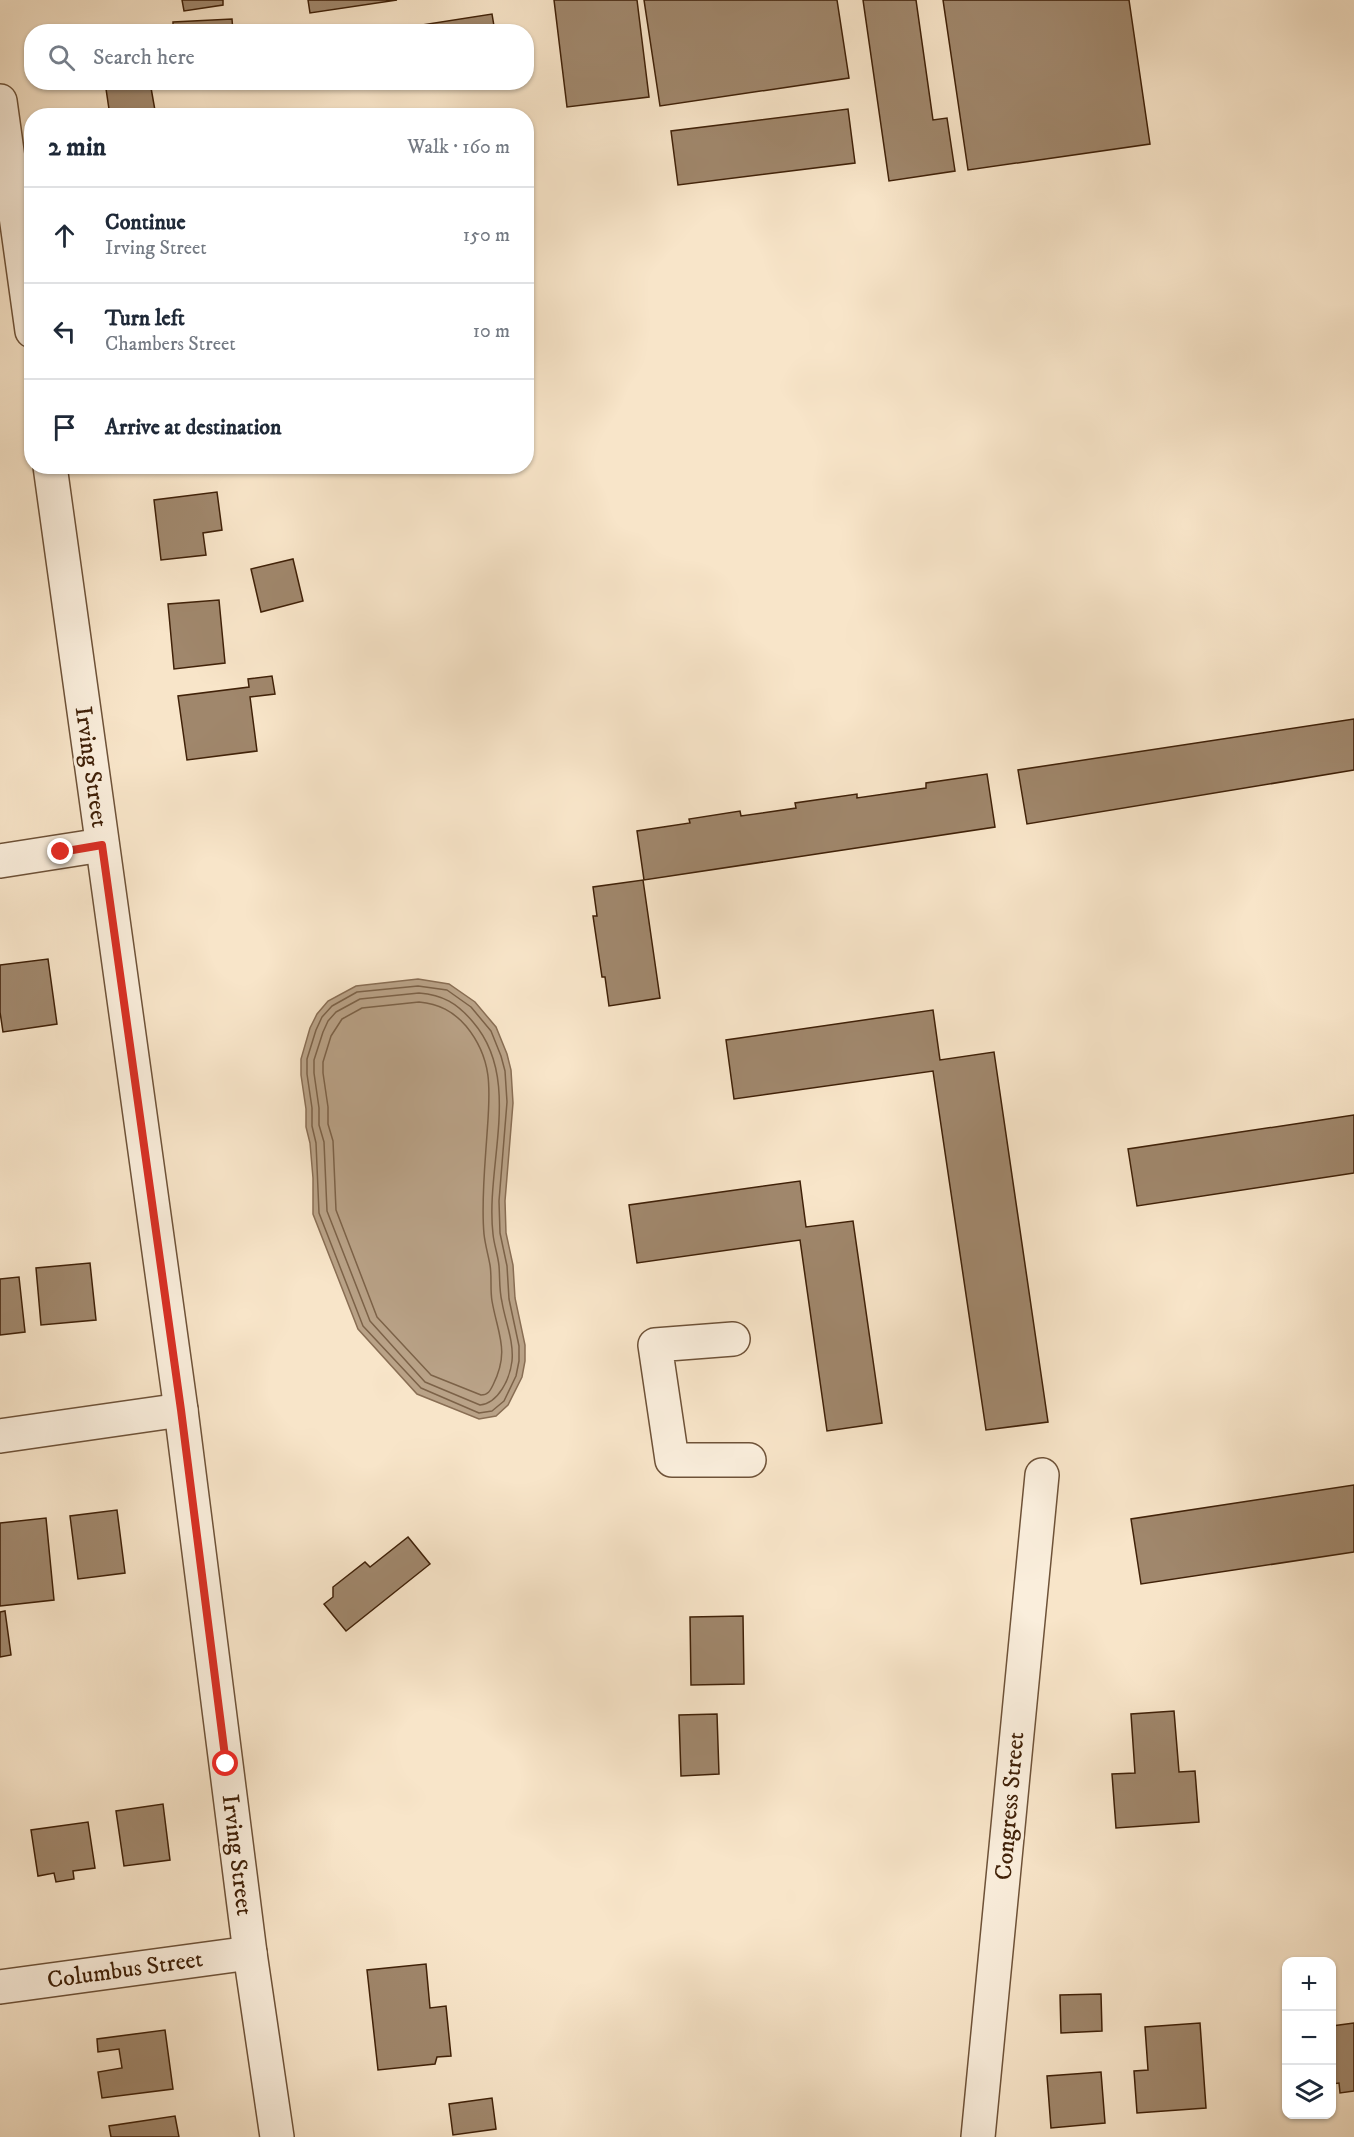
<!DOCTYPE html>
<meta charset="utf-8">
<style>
:root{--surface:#fff;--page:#f2f2f3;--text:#1f2937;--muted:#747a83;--line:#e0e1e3}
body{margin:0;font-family:"IM FELL DW Pica",serif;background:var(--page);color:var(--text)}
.controls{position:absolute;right:18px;bottom:18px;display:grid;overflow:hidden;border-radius:12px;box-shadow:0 2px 4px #0004}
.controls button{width:54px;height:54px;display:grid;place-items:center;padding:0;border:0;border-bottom:2px solid var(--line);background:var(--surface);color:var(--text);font:30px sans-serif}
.stop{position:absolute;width:18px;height:18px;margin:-14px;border:4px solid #d93025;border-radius:50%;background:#fff}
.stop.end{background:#d93025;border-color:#fff;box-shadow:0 2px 6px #0008}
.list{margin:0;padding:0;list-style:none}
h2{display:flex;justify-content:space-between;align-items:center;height:78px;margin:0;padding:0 24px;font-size:26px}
h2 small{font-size:20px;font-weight:400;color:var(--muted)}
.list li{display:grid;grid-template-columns:39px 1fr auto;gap:18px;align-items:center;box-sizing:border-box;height:96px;padding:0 24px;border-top:2px solid var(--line)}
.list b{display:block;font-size:22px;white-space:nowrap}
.list p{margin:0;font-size:20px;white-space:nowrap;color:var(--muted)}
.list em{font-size:20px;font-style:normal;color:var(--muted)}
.icon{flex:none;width:33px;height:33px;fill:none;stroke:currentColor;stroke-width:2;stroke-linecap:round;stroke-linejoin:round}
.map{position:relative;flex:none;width:1354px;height:2137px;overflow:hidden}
.search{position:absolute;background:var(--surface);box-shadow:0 2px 4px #0004;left:24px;top:24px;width:510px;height:66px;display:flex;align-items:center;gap:15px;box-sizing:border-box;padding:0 21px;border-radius:24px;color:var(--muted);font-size:22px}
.panel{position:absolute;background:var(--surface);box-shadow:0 2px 4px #0004;left:24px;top:108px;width:510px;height:366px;border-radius:24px}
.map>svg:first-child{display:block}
</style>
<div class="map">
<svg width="1354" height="2137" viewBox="0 0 1354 2137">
<rect width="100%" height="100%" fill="#f8e5c9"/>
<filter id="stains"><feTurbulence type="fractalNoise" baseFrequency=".00333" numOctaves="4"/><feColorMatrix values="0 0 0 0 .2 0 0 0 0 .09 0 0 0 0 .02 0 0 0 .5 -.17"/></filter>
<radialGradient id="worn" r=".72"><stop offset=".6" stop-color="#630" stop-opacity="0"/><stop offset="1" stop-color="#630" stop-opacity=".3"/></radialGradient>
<path fill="#b9a287" stroke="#896e54" stroke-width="1.5" d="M418 979 449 984 475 1002 496 1027 507 1054 511 1070 513 1103 505 1201 506 1233 513 1265 515 1298 525 1345V1361L522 1377 508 1405 496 1416 479 1419 417 1394 358 1329 313 1214V1178L310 1143 306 1127V1109L301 1075V1059L310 1028 317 1014 328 1001 356 986Z"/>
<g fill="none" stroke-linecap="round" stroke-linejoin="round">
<g stroke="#7c6248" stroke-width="1.5">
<path d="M418 986 447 990 471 1007 491 1031 501 1056 505 1071 507 1102 499 1201 500 1233 507 1266 509 1299 519 1346V1361L516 1376 504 1401 492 1411 479 1413 421 1388 363 1326 319 1213 316 1143 312 1126V1108L307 1074V1059L316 1030 322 1017 332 1006 357 992Z"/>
<path d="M419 993C443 995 457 1003 473 1022 523 1080 485 1165 493 1234 494 1245 498 1255 499 1266 500 1278 499 1290 502 1302 505 1321 514 1341 512 1361 510 1378 499 1403 480 1405L425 1382 370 1321 327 1211 324 1142 319 1125V1108L314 1073V1060L323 1032 328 1021 336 1012 360 999Z"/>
<path d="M419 1002C439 1004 453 1011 466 1026 494 1060 490 1092 487 1134 485 1165 481 1202 484 1234 485 1244 488 1254 490 1265 492 1277 490 1289 492 1301 498 1335 510 1351 493 1385 490 1391 488 1395 481 1395L431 1375 377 1317 336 1210 333 1141 328 1124V1107L323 1073V1062L331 1036 342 1019 362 1008Z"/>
</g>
</g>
<g fill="#a0876c" stroke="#402108" stroke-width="1.5">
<path d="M182 0H223V5L184 11Z"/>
<path d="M308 0H397L310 13Z"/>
<path d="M554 0H637L649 97 567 107Z"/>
<path d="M644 0H837L849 78 660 106Z"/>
<path d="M863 0H916L933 120 947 118 955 171 889 181Z"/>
<path d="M943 0H1129L1150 144 968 170Z"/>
<path d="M492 14 495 32H377Z"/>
<path d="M232 19 233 32H173V22Z"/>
<path d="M105 82H150L156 116H110Z"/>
<path d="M848 109 855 163 678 185 671 131Z"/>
<path d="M217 492 222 530 203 533 206 555 161 560 154 500Z"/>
<path d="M293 559 303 601 261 612 251 569Z"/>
<path d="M219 600 225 663 174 669 168 604Z"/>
<path d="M272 676 275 694 250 697 257 751 187 760 178 696 249 687 248 679Z"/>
<path d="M1354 719V770L1027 824 1018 770Z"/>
<path d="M987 774 995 827 644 880 637 831 690 823 689 819 740 811 741 816 796 808 795 803 857 794V798L926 788V783Z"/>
<path d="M643 880 660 998 609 1006 605 977H602L593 916H597L593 887Z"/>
<path d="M48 959 57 1024 3 1032 0 1012V965Z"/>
<path d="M933 1010 940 1060 994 1052 1048 1422 986 1430 933 1071 734 1099 726 1040Z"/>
<path d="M1354 1115V1173L1137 1206 1128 1149Z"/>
<path d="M800 1181 806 1227 853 1221 882 1423 827 1431 800 1240 637 1263 629 1205Z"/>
<path d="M90 1263 96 1320 41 1325 36 1268Z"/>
<path d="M19 1277 25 1332 0 1335V1279Z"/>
<path d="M1354 1485V1552L1141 1584 1131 1519Z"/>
<path d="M117 1510 125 1573 78 1579 70 1516Z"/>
<path d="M46 1518 54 1600 0 1606V1523Z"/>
<path d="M408 1537 430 1564 346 1631 324 1604 333 1597V1587L365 1562 370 1567Z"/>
<path d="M5 1611 11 1655 0 1657V1612Z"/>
<path d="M743 1616 744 1684 691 1685 690 1617Z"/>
<path d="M1174 1711 1179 1772 1195 1771 1199 1822 1116 1828 1112 1774 1135 1773 1131 1714Z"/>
<path d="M717 1714 719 1774 681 1776 679 1715Z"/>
<path d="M163 1804 170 1860 124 1866 116 1811Z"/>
<path d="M88 1822 95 1868 73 1871 74 1879 56 1882 54 1873 38 1876 31 1830Z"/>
<path d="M426 1964 430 2008 446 2006 451 2056 437 2057 435 2064 378 2070 367 1970Z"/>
<path d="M1101 1994 1102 2031 1061 2033 1060 1995Z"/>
<path d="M1200 2023 1206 2108 1137 2113 1134 2071 1148 2070 1145 2027Z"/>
<path d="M1354 2023V2091L1340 2093 1339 2083 1332 2084V2026Z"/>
<path d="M165 2030 173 2089 102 2098 98 2072 122 2068 119 2049 98 2052 97 2039Z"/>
<path d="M1101 2072 1105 2123 1051 2128 1047 2076Z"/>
<path d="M492 2098 496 2129 453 2135 449 2104Z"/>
<path d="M175 2116 179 2137H111L109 2126Z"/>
</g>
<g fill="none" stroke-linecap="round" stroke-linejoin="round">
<g stroke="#6e5238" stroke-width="36">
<g id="minor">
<path d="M0 101 32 331"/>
<path d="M50 466 181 1410 250 1953 277 2137"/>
<path d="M0 861 102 845"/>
<path d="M733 1339 655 1345 672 1460H749"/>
<path d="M0 1436 181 1410"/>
<path d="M0 1987 250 1953"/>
<path d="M978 2137 1042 1475"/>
</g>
</g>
<use href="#minor" stroke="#faeedc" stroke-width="33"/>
</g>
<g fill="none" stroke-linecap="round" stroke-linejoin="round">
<path stroke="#d93025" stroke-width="8" d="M61 852 102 845 181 1410 226 1764"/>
</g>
<g text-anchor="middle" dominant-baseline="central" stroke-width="6" stroke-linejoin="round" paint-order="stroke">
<g font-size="24" fill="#402108" stroke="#faeedc">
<text transform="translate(91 767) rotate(82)">Irving Street</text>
<text transform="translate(1010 1806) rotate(-85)">Congress Street</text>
<text transform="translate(237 1855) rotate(83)">Irving Street</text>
<text transform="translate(125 1970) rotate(-8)">Columbus Street</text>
</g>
</g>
<rect width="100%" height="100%" filter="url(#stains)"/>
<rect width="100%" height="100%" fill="url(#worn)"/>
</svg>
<div class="controls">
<button>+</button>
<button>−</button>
<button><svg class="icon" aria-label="layers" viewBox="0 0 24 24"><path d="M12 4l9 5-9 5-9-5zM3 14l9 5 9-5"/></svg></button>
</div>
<div class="stop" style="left:226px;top:1764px"></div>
<div class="stop end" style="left:61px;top:852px"></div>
<div class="search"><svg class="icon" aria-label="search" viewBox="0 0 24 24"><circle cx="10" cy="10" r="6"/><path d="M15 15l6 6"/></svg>Search here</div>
<section class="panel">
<h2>2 min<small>Walk · 160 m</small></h2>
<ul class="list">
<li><svg class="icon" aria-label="ahead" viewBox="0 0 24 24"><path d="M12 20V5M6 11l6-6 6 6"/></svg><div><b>Continue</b><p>Irving Street</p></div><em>150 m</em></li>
<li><svg class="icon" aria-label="left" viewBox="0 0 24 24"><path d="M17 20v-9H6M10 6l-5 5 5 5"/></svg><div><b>Turn left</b><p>Chambers Street</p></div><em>10 m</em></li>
<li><svg class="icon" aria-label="arrive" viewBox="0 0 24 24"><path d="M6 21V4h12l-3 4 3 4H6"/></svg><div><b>Arrive at destination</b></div></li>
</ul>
</section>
</div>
